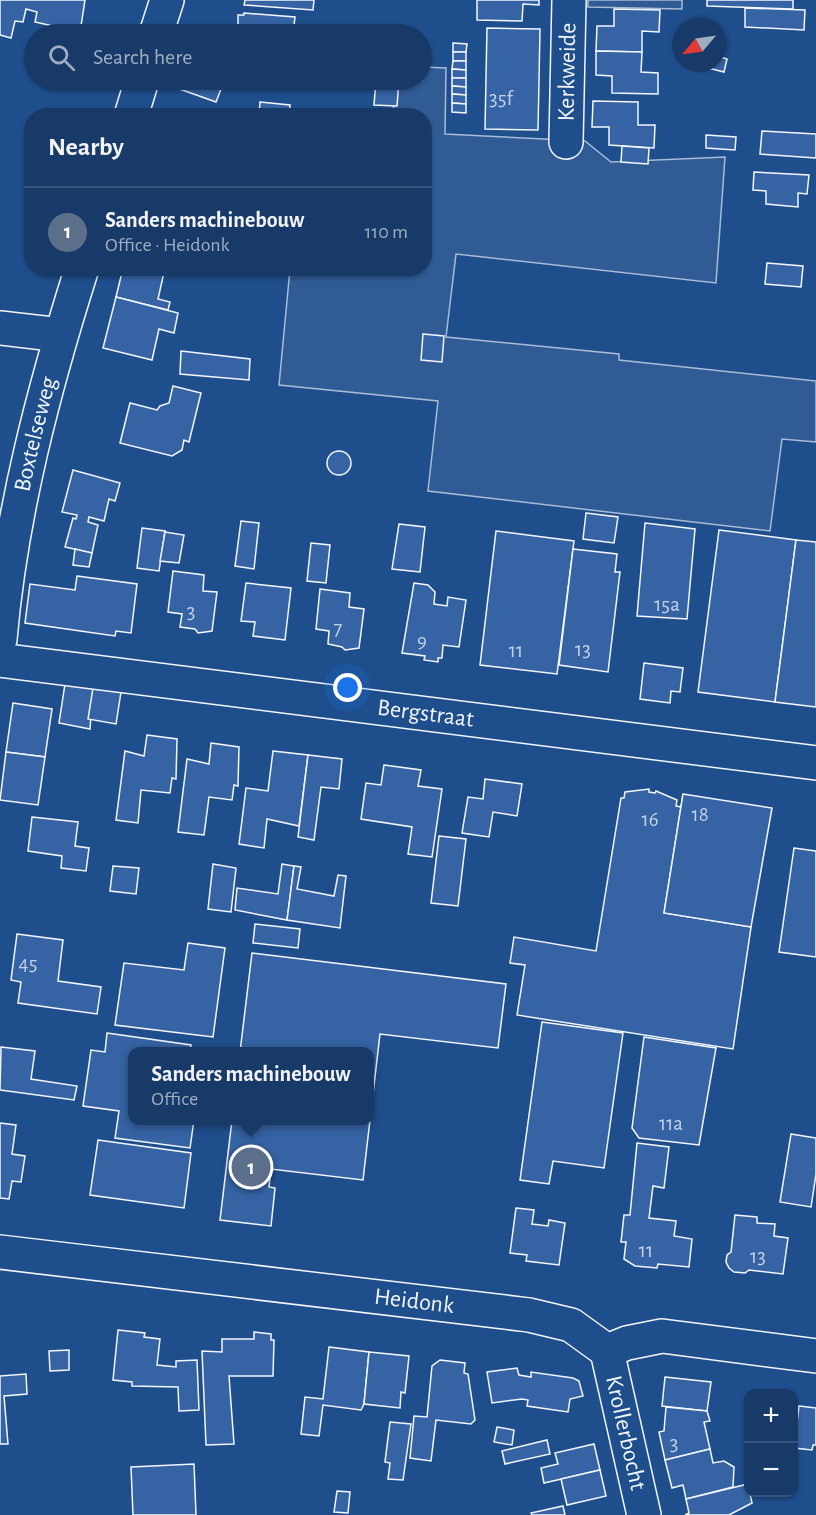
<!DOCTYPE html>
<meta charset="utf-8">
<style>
:root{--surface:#173a69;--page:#244571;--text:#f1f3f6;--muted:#9eadc0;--line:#36547d;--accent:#95b2f1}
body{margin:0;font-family:"Alegreya Sans",sans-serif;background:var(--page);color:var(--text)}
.controls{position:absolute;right:18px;bottom:18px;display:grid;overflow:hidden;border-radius:12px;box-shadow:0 2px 4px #0004}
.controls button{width:54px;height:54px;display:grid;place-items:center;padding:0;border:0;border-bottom:2px solid var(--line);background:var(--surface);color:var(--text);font:30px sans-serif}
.compass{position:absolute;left:672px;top:18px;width:54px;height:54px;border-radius:50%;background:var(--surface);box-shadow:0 2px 4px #0004;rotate:241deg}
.you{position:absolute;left:348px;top:688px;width:21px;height:21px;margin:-15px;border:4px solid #fff;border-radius:50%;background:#1a73e8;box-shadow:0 0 0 9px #1a73e833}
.badge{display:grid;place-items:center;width:39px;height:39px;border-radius:50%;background:var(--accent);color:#fff;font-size:20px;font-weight:700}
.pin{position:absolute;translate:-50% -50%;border:3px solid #fff;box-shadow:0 2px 6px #0006}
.popup{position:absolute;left:128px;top:1047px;width:246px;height:78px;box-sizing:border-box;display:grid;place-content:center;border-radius:12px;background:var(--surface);filter:drop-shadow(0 2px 4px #0005);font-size:20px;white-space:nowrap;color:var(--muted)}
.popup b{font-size:22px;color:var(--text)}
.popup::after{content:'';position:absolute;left:50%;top:100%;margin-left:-12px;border:12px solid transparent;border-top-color:var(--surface)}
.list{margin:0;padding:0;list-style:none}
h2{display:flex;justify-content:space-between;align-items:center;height:78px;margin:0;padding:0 24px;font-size:26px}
h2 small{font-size:20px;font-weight:400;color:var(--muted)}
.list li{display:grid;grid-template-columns:39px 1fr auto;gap:18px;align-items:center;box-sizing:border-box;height:90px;padding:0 24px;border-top:2px solid var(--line)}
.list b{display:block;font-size:22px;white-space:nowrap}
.list p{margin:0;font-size:20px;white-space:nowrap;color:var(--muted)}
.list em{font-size:20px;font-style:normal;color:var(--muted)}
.icon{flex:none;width:33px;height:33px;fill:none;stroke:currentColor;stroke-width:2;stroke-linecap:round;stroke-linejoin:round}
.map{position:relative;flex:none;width:816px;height:1515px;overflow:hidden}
.search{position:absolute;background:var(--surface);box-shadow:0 2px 4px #0004;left:24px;top:24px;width:408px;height:66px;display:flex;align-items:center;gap:15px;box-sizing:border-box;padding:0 21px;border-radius:33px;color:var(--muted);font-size:22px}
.panel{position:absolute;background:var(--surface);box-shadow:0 2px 4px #0004;left:24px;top:108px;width:408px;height:168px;border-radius:24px}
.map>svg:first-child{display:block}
</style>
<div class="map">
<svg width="816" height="1515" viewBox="0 0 816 1515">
<rect width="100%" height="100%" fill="#1f4e8c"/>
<g fill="#305b95" stroke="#a8bbd7" stroke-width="1.5">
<path d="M588 0H682V9L588 7Z"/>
<path d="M422 67 446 68 445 134 585 141 611 162 725 157 716 283 456 254 446 337 619 354V360L816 381V442L782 439 770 531 428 491 438 401 279 385 290 269 424 268V116L393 115 395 80H422Z"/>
</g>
<g fill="#3563a3" stroke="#f2f6ff" stroke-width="1.5">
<path d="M0 0H85L80 32 35 22 37 12 26 9 23 22 15 21 11 38 0 35Z"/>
<path d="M245 0H314L313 10 244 5Z"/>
<path d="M477 0H539V5L523 4 522 21 477 20Z"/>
<path d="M707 0H793V9L707 6Z"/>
<path d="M745 8 805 10 804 30 745 27Z"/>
<path d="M614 9 660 10 659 32 642 31V52L596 51 597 26H614Z"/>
<path d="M244 13 295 17 293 34H302H242L243 29 238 28V15H244Z"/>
<path d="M487 28 540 29 538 130 485 129Z"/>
<path d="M453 43 467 44 466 52H453Z"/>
<path d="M596 51 642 52 641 72 658 73V94L612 93V76L596 75Z"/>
<rect x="453" y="52" width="13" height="9"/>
<path d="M717 56 727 59 724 72 704 67 705 63H717Z"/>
<path d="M453 61H466V70L452 69Z"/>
<path d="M452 69 466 70V78H452Z"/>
<path d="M452 78H466V87L452 86Z"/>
<path d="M173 80H218L215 87 221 89 216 102 171 86Z"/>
<path d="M376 80H399L397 106 374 105Z"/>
<path d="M452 86 466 87V95L452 94Z"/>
<path d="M452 94 466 95V104L452 103Z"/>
<path d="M593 101 638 102V125H655L654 148 609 145V127H592Z"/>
<path d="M260 102 290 105 289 116H259Z"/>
<path d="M452 103 466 104V113L452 112Z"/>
<path d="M762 131 816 134V158L760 154Z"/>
<path d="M706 135 736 137 735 150 706 148Z"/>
<path d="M622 146 649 148 648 164 621 162Z"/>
<path d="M754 172 809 175 807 194 798 193V207L766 204V191L753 190Z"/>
<path d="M767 263 803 266 801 287 765 284Z"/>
<path d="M123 268H165L158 299 170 302 168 310 116 297Z"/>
<path d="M116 297 178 313 174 333 159 329 152 360 103 348Z"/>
<path d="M423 334 444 336 442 362 421 360Z"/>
<path d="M181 351 250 359 249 380 180 374Z"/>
<path d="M173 386 201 393 189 442 184 440 182 450 172 456 120 443 130 403 157 410 160 406 169 403Z"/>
<circle cx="339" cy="463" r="12"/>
<path d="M73 470 120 483 115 501 109 499 104 521 89 517 88 522 98 525 92 553 65 547 73 518 76 519 77 515 62 512Z"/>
<path d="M586 513 618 517 614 543 583 539Z"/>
<path d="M241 521 259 523 254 569 235 566Z"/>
<path d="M645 523 695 529 687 619 637 616Z"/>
<path d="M399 524 425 527 420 572 392 569Z"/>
<path d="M142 528 165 531 159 571 137 568Z"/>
<path d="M719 530 796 540 775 702 698 692Z"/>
<path d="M496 531 574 541 557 674 480 665Z"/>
<path d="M165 532 184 535 179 563 160 561Z"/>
<path d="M796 540 816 542V707L775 702Z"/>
<path d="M311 543 330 545 326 583 307 581Z"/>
<path d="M75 549 92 553 89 567 73 565Z"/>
<path d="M573 549 617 554 615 572H620L608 672 559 665Z"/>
<path d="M173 571 204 575 203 591 217 592 212 631 198 633 195 629 180 627 182 614 168 612Z"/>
<path d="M77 576 137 584 131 633 116 631 115 636 25 623 30 584 75 590Z"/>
<path d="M246 583 291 588 285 640 253 636 255 622 241 621Z"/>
<path d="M414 583 428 585 435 592 434 604 447 606 448 597 466 600 459 647 443 645 442 658H438V662L424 660 425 656 402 653Z"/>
<path d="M320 589 350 593 349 607 364 609 359 648 345 650 342 647 328 644 329 631 316 629Z"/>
<path d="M644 663 683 668 680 692 671 691 670 703 640 699Z"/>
<path d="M65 684 93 688 90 729 59 723Z"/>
<path d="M93 688 121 692 116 724 88 719Z"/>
<path d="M13 703 52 709 45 757 6 752Z"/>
<path d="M147 735 177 739 176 779 172 778 170 793 141 790 138 823 116 820 125 751 144 756Z"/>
<path d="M211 743 239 747 238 786 234 785 232 800 209 797 204 835 178 832 187 759 209 764Z"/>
<path d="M273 751 308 755 299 826 267 819 264 848 239 844 246 788 268 791Z"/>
<path d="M6 752 45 757 38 805 0 800Z"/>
<path d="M308 755 342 759 339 789 321 787 314 840 298 837Z"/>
<path d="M384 765 421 770 418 786 442 789 432 857 408 854 412 827 361 819 366 783 381 785Z"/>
<path d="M485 779 522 784 517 816 493 812 489 837 462 833 468 797 483 799Z"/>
<path d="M649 789V792L655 793 656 791 677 800 676 806 681 807 683 794 664 913 751 927 733 1049 517 1015 525 965 510 963 514 937 596 951 621 798H624L625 792Z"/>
<path d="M683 794 772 808 751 927 664 913Z"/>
<path d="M32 817 78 822 75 846 89 848 86 871 61 868 62 856 28 851Z"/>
<path d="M439 836 466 839 458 906 431 903Z"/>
<path d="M794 848 816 851V957L779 952Z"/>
<path d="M213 864 236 868 231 912 208 909Z"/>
<path d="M282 864 294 866 287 920 235 910 237 888 278 894Z"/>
<path d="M113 866 139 868 136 894 110 891Z"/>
<path d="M294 866 301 867 297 889 334 896 338 875 346 876 340 928 287 920Z"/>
<path d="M255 924 300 929 298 948 253 943Z"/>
<path d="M17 934 63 940 58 981 101 987 97 1014 18 1003 21 982 11 980Z"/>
<path d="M188 943 225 948 213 1037 115 1025 124 963 184 970Z"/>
<path d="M252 953 506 984 498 1048 380 1034 363 1180 271 1169 269 1187 275 1188 271 1226 220 1220 232 1120H370V1052H240Z"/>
<path d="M542 1022 623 1033 604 1168 553 1161 549 1184 520 1180Z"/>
<path d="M107 1033 191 1045 190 1052H132V1120H194L190 1148 115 1138 119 1111 83 1106 91 1050 105 1052Z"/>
<path d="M644 1037 716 1048 699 1145 639 1138 632 1128Z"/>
<path d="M1 1047 35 1051 31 1079 77 1086 74 1100 0 1090Z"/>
<path d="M0 1123 16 1125 12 1154 25 1156 21 1182 12 1181 9 1199 0 1198Z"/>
<path d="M791 1134 816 1138V1174L811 1207 780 1202Z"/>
<path d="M98 1140 191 1153 184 1208 90 1195Z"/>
<path d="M637 1143 669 1147 664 1188 653 1186 649 1218 676 1221 674 1236 692 1239 689 1267 658 1264 657 1268 635 1266 624 1259 626 1242H621L624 1215H630Z"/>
<path d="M516 1208 534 1210 532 1224 548 1226 549 1220 565 1223 559 1265 526 1261 527 1255 510 1253Z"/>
<path d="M735 1215 757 1217V1223L775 1224 774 1236 788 1238 783 1274 749 1270 745 1273 734 1272 729 1268 726 1262 727 1255 731 1252Z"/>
<path d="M118 1330 145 1333 144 1337 160 1339 157 1365 176 1367V1361L197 1360 199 1410 179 1411 178 1387 132 1386V1382L113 1380Z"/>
<path d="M254 1332 271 1334V1340H274L273 1376H229L234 1444 206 1445 202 1351 222 1352V1339H254Z"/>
<path d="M329 1347 369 1352 364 1404 361 1410 323 1405 319 1436 301 1434 305 1397 323 1399Z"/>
<path d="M69 1350V1370L50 1371 49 1351Z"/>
<path d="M369 1352 409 1356 405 1393 401 1392 400 1408 364 1404Z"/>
<path d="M440 1360 465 1363 464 1373 468 1374 475 1420 471 1424 436 1420 431 1461 410 1458 414 1416 427 1417 432 1366Z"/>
<path d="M517 1368 519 1375 531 1377V1372L573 1378 579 1381 583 1396 570 1399 568 1412 527 1406 528 1400 522 1399 492 1403 487 1372Z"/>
<path d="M26 1374 27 1394 4 1396 8 1444H0V1376Z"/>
<path d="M665 1377 711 1382 707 1411 662 1406Z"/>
<path d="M799 1406 816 1408V1445H813L812 1450 794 1448Z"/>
<path d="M666 1407 707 1411 710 1421 704 1422 710 1449 665 1460 659 1432 664 1431Z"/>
<path d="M390 1422 411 1424 403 1480 388 1479 390 1463 385 1462Z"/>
<path d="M497 1427 514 1430 512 1445 494 1442Z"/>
<path d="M547 1440 550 1454 505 1464 502 1451Z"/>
<path d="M594 1444 600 1470 544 1483 541 1468 558 1464 555 1453Z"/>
<path d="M710 1449 713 1463 724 1461 734 1467 733 1487 686 1499 683 1485 672 1488 665 1460Z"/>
<path d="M194 1464 196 1515H133L131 1467Z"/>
<path d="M600 1470 606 1496 567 1505 561 1479Z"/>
<path d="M748 1484 752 1503 729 1515H685L689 1513 686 1499Z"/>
<path d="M337 1491 350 1492 348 1513 334 1512Z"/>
<path d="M563 1506 565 1515H532L531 1513Z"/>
</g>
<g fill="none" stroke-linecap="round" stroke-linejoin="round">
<g stroke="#f2f6ff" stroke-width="36">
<g id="minor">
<path d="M156 34 167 0"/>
<path d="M131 116 142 80"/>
<path id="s1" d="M566 142 569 0"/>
<path d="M0 328 61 335"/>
<path id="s2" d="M0 639C11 513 44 388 82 268"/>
<path id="s3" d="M0 660 816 763"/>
<path id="s4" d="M0 1252 529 1315 571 1325 607 1351 627 1343 662 1336 816 1356"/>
<path id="s5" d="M607 1351 644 1515"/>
</g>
</g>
<use href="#minor" stroke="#1f4e8c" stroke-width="33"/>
</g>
<g text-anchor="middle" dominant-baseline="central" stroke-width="4.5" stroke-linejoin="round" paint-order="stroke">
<g font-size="21" fill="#c3d1e8">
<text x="501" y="98">35f</text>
<text x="667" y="604">15a</text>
<text x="191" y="611">3</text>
<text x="338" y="628">7</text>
<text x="422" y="640">9</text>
<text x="583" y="649">13</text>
<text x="516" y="650">11</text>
<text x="700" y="814">18</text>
<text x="650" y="819">16</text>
<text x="28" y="963">45</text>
<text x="671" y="1123">11a</text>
<text x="646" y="1250">11</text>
<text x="758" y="1256">13</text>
<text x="674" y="1443">3</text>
</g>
<g font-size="24" fill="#f2f6ff" stroke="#1f4e8c">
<text stroke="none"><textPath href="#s1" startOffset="70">Kerkweide</textPath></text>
<text stroke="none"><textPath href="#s2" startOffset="208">Boxtelseweg</textPath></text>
<text stroke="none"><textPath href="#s3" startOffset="429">Bergstraat</textPath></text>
<text stroke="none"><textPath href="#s4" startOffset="417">Heidonk</textPath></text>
<text stroke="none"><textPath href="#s5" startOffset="84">Krollerbocht</textPath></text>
</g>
</g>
</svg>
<div class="controls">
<button>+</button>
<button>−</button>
</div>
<svg class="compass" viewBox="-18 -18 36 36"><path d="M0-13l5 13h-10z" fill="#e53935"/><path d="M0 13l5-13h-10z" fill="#9eadc0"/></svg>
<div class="you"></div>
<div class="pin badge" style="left:251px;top:1167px;background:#5c6f8a">1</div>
<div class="popup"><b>Sanders machinebouw</b>Office</div>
<div class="search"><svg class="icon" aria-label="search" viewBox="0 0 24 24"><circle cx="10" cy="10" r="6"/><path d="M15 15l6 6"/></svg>Search here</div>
<section class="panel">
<h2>Nearby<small></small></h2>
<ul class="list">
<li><span class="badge" style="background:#5c6f8a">1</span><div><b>Sanders machinebouw</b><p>Office · Heidonk</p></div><em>110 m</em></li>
</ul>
</section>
</div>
